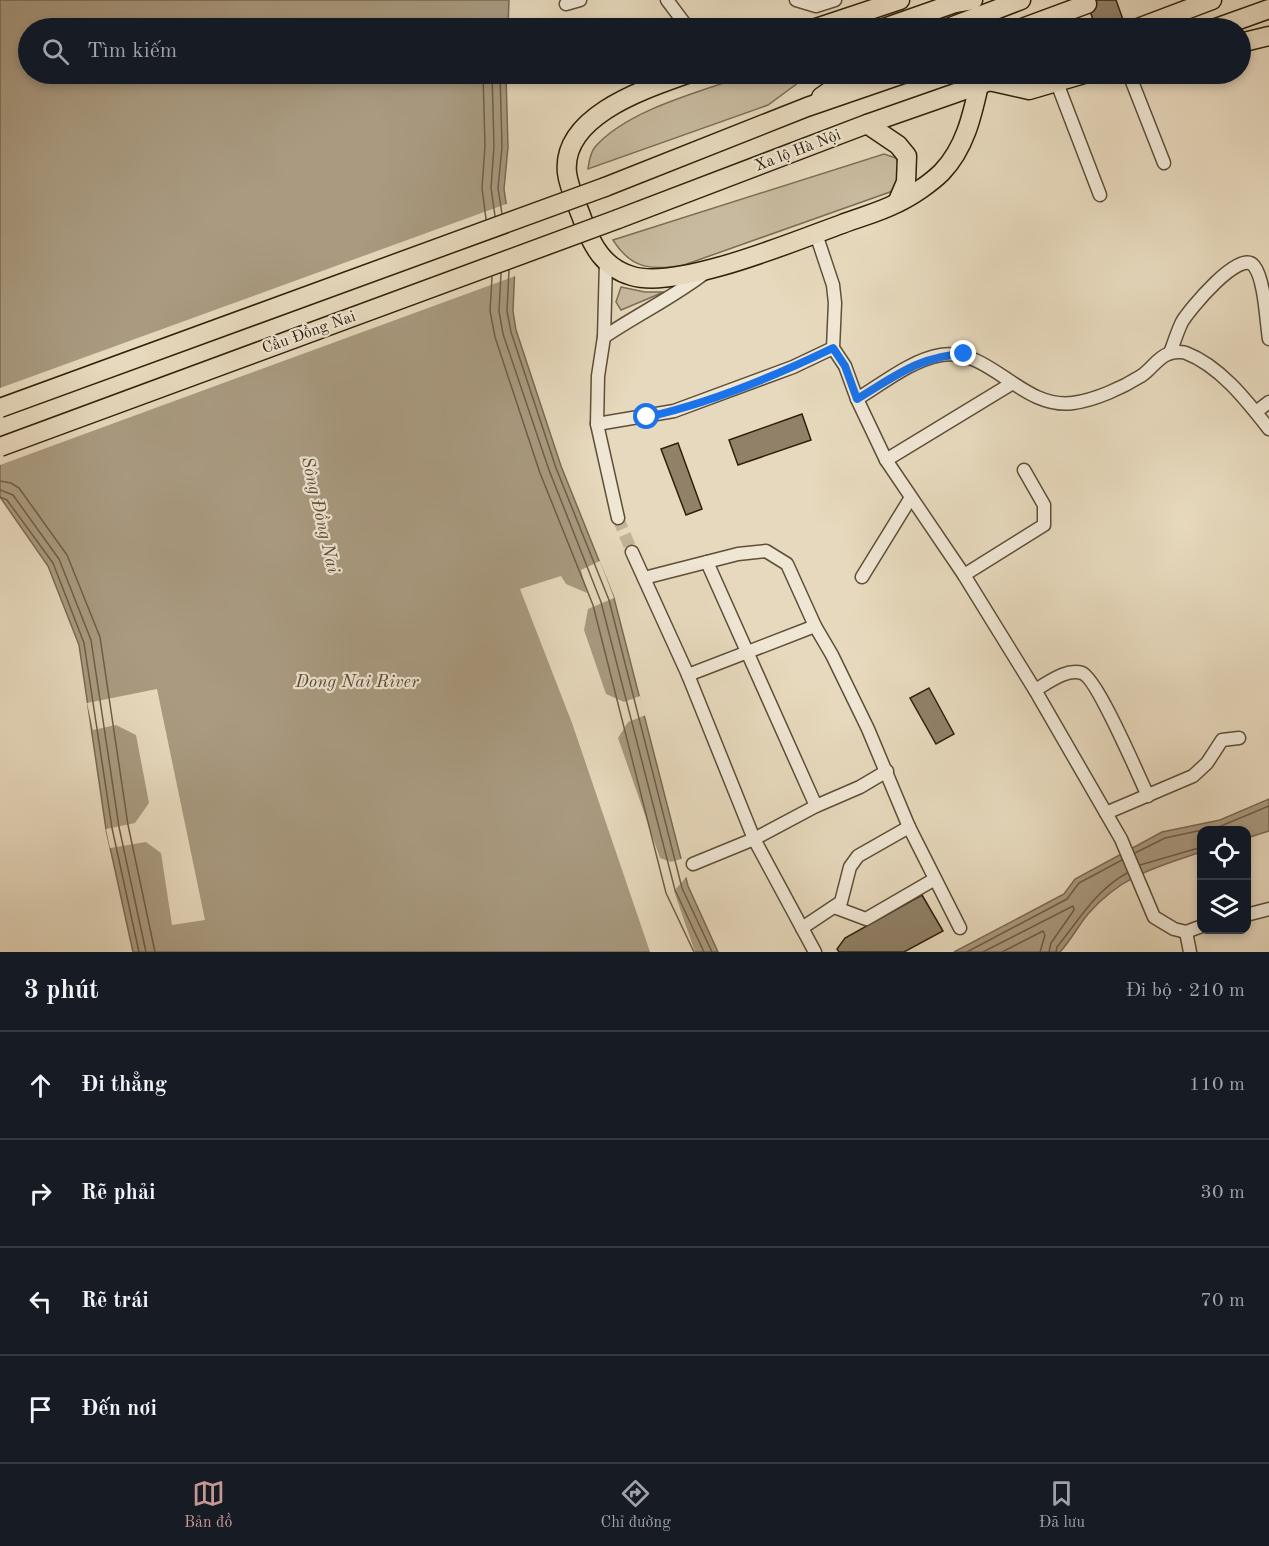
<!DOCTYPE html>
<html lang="vi">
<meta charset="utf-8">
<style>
:root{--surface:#171b24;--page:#20242c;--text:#f1f3f6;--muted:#9ea1a6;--line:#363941;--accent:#c59692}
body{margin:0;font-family:"Old Standard TT",serif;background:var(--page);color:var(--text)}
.controls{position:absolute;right:18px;bottom:18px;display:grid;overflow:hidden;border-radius:12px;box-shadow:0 3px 9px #0003}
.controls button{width:54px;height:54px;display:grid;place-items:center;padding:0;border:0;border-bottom:2px solid var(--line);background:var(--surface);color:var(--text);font:30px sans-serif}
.stop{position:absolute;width:18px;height:18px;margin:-14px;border:4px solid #1a73e8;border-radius:50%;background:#fff}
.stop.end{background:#1a73e8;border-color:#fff;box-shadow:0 2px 6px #0008}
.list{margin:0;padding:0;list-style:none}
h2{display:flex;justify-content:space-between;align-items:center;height:78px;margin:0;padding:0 24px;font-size:26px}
h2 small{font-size:20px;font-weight:400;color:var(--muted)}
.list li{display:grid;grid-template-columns:39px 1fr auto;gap:18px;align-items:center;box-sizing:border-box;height:108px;padding:0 24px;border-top:2px solid var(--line)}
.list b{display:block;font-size:22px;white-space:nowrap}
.list em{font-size:20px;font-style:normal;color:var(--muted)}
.icon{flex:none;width:33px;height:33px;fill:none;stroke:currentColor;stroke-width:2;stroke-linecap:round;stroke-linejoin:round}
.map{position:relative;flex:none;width:1269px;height:952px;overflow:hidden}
.search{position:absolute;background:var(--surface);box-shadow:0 3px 9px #0003;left:18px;right:18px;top:18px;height:66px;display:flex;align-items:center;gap:15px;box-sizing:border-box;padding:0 21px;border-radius:33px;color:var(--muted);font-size:22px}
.sheet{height:510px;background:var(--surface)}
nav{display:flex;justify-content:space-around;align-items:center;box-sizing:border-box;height:84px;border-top:2px solid var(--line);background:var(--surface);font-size:16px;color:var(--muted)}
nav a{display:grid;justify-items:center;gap:3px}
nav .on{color:var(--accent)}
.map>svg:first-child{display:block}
</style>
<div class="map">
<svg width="1269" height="952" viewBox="0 0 1269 952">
<rect width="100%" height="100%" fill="#e7d9bd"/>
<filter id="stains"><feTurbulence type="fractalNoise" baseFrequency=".00333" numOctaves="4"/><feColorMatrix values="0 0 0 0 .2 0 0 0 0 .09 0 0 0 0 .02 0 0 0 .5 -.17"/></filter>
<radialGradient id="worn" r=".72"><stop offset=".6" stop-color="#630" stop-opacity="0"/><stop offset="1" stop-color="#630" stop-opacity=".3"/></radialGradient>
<g fill="#c8ba9f" stroke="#7c6e55" stroke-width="1.5">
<path d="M750 74H810L768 105 588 169C589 162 590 153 595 147 628 109 703 91 750 74Z"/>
<path d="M884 154 896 158 899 165 898 185 890 192 684 265C652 271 631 269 613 240Z"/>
<path d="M621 287 645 292H664L621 310 616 302Z"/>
</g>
<g fill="#a99a80" stroke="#796a51" stroke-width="1.5">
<path d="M0 0H509L508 28H28V74H506L508 147 504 189 515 264 513 311 516 330 561 466 614 598 688 886 718 952H133L106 829 79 645 48 566 0 497Z"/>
<path d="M1269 799V831L1247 838 1246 831H1202L1201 852C1156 867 1121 876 1088 914 1078 926 1071 940 1060 952H954L1064 894 1075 879 1162 832 1220 820Z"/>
</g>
<g fill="#e7d9bd">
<path d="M509 203 518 275 0 465V388Z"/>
<path d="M600 561 614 598 588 609 584 630 606 694 624 702 640 696 646 715 628 722 618 738 660 858 671 862 684 858 688 875 674 891 695 952H650L572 723 520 589 561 576 566 584 587 593 581 570Z"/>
<path d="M157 689 205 920 172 925 161 853 146 842 110 848 106 829 135 823 149 803 136 735 116 725 93 730 87 703Z"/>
</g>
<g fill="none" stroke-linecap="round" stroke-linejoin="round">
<g stroke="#6d5e46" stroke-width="1.5">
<path d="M483 74 485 146 482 188 486 219"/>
<path d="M492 74 494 146 491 188 495 216"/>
<path d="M500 74 502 147 498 188 502 214"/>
<path d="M509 270 507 311 511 332 556 468 609 600 682 888 712 952"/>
<path d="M501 273 499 311 503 334 549 470 601 602 675 890 704 952"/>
<path d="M492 277 490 311 495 337 540 473 593 605 666 893 694 952"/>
<path d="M0 481 11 483 19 488 67 555 100 637 128 825 155 952"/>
<path d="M0 490 13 495 59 559 91 640 119 827 146 952"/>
<path d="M0 497 7 500 53 563 84 643 112 828 139 952"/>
<path d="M1135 853 1165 838 1221 826 1269 806"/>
<path d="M1140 865 1202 847"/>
<path d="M967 952 1067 899 1079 883 1122 860"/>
<path d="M983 952 1073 906 1074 910 1051 943 1049 952"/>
<path d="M1002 952 1043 931 1045 935 1040 952"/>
<path d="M1056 952 1057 947C1079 920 1096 890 1127 873"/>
</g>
</g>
<g fill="#908168" stroke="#31210b" stroke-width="1.5">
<path d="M1086 0H1116L1126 28H1096Z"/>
<path d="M802 414 811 440 738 465 729 440Z"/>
<path d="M678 443 702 509 686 515 661 449Z"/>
<path d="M929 688 954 734 936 744 910 698Z"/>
<path d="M922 895 943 931 904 952H839L837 949 845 938Z"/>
</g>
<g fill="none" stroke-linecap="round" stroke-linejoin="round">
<path stroke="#c3b499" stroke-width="12" stroke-dasharray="12 6" stroke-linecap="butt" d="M618 518 632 552"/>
<g stroke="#5e4f38" stroke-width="15">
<g id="minor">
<path d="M667 0 688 28"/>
<path d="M796 0 816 6 835 0"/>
<path d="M566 4 580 0"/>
<path d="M1129 74 1164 163"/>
<path d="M1057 83 1100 195"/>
<path d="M816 234 833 285 835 303 833 348 845 366 857 399 886 460 964 575 1035 690 1121 839 1154 917 1174 929 1186 932 1202 926"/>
<path d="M606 262 604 337 598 376 597 424 618 518"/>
<path d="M604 337C638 314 674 297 706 272"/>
<path d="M1170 353C1174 343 1177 332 1182 322 1189 310 1240 248 1254 266 1265 280 1266 321 1269 339"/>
<path d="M857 399C882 384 911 360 941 355 990 347 1022 410 1073 403 1095 400 1122 388 1141 376 1151 370 1157 358 1168 354 1173 352 1182 351 1186 353 1220 366 1247 401 1269 429"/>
<path d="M1256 412 1269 402"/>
<path d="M597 424 674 411 793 367 833 348"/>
<path d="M886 460 1011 384"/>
<path d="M632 552 688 675 754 839 815 952"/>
<path d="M707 562 816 806"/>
<path d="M964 575 1044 525V505L1024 470"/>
<path d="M862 577 910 499"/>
<path d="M644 578 738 554 766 551 787 564 815 626 832 655 868 729 909 827 960 928"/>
<path d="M688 675 815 626"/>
<path d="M1035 690C1048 683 1066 668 1082 673 1097 678 1139 777 1148 796"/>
<path d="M1106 813 1193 776 1207 763 1222 740 1239 738"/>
<path d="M693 864 754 839 816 806 860 787 887 771"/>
<path d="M834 907 866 919 935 879"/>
<path d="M1246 915 1269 909"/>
<path d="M802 928 841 902 850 867 858 856 909 827"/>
<path d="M1186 932 1190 952"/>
</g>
</g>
<g stroke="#31210b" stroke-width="21">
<g id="highway">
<path d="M816 28 900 0"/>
<path d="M884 28 955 3 973 0"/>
<path d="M948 28 1021 0"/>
<path d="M1022 28 1087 4"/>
<path d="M1138 28 1212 0"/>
<path d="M1216 28 1269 9"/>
<path d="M1240 43 1269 36"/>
<path d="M687 74C645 89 561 116 567 173 569 189 578 206 583 221 592 246 604 268 632 276 678 290 795 241 842 224 860 217 880 212 897 203 912 196 931 183 942 172 965 148 972 116 979 85"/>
<path d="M989 81 1029 90 1084 74"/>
<path d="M821 97 854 74"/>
<path d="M867 124 898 145 907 156 906 182 897 203"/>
<path d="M605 187 807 107 903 74"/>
<path d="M618 219 867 124 1010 74"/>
</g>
</g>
<use href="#minor" stroke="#efe6d4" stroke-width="12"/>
<use href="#highway" stroke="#e7d9bd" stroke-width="18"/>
<g stroke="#31210b" stroke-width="21" stroke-linecap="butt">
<g id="highway-bridge">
<path d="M0 408 605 187"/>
<path d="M0 447 618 219"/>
</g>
</g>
<use href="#highway-bridge" stroke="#e7d9bd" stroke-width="18"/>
</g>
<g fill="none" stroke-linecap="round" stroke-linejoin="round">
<path stroke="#1a73e8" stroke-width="8" d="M647 417C711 403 775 376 833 348L845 366 857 399C894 377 919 356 964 354"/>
</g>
<g text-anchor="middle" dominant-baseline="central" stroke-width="4.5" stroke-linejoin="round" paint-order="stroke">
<g font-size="16" fill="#31210b" stroke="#efe6d4">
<text transform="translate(798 151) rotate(-21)">Xa lộ Hà Nội</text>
<text transform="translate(309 333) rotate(-20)">Cầu Đồng Nai</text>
</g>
<g font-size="18" font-style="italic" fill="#5b4b34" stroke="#efe6d4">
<text transform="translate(320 515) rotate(77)">Sông Đồng Nai</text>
<text x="357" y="682">Dong Nai River</text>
</g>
</g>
<rect width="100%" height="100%" filter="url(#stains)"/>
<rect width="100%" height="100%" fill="url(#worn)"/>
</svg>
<div class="controls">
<button><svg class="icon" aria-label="locate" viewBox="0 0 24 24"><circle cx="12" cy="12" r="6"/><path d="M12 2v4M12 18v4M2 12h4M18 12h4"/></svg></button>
<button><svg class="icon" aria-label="layers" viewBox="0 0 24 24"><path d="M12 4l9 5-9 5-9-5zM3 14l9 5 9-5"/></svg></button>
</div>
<div class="stop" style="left:647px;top:417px"></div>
<div class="stop end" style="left:964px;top:354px"></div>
<div class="search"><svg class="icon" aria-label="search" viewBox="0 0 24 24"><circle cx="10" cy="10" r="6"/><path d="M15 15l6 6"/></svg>Tìm kiếm</div>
</div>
<section class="sheet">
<h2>3 phút<small>Đi bộ · 210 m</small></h2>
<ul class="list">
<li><svg class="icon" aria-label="ahead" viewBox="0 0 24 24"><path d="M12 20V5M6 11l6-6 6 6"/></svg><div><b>Đi thẳng</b></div><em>110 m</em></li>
<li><svg class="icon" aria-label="right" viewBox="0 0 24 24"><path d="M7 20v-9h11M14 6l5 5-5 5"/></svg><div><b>Rẽ phải</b></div><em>30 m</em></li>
<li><svg class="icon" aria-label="left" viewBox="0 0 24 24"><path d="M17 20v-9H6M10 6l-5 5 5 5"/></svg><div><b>Rẽ trái</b></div><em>70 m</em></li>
<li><svg class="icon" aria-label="arrive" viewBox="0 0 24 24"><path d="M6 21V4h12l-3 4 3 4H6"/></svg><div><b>Đến nơi</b></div></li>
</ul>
</section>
<nav>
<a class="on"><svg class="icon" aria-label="map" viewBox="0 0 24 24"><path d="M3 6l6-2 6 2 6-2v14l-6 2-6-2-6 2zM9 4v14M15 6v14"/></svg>Bản đồ</a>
<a><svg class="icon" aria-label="directions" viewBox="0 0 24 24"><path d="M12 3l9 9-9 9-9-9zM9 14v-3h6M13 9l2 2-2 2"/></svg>Chỉ đường</a>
<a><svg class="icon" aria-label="saved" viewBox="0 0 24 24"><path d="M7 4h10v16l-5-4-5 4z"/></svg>Đã lưu</a>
</nav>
